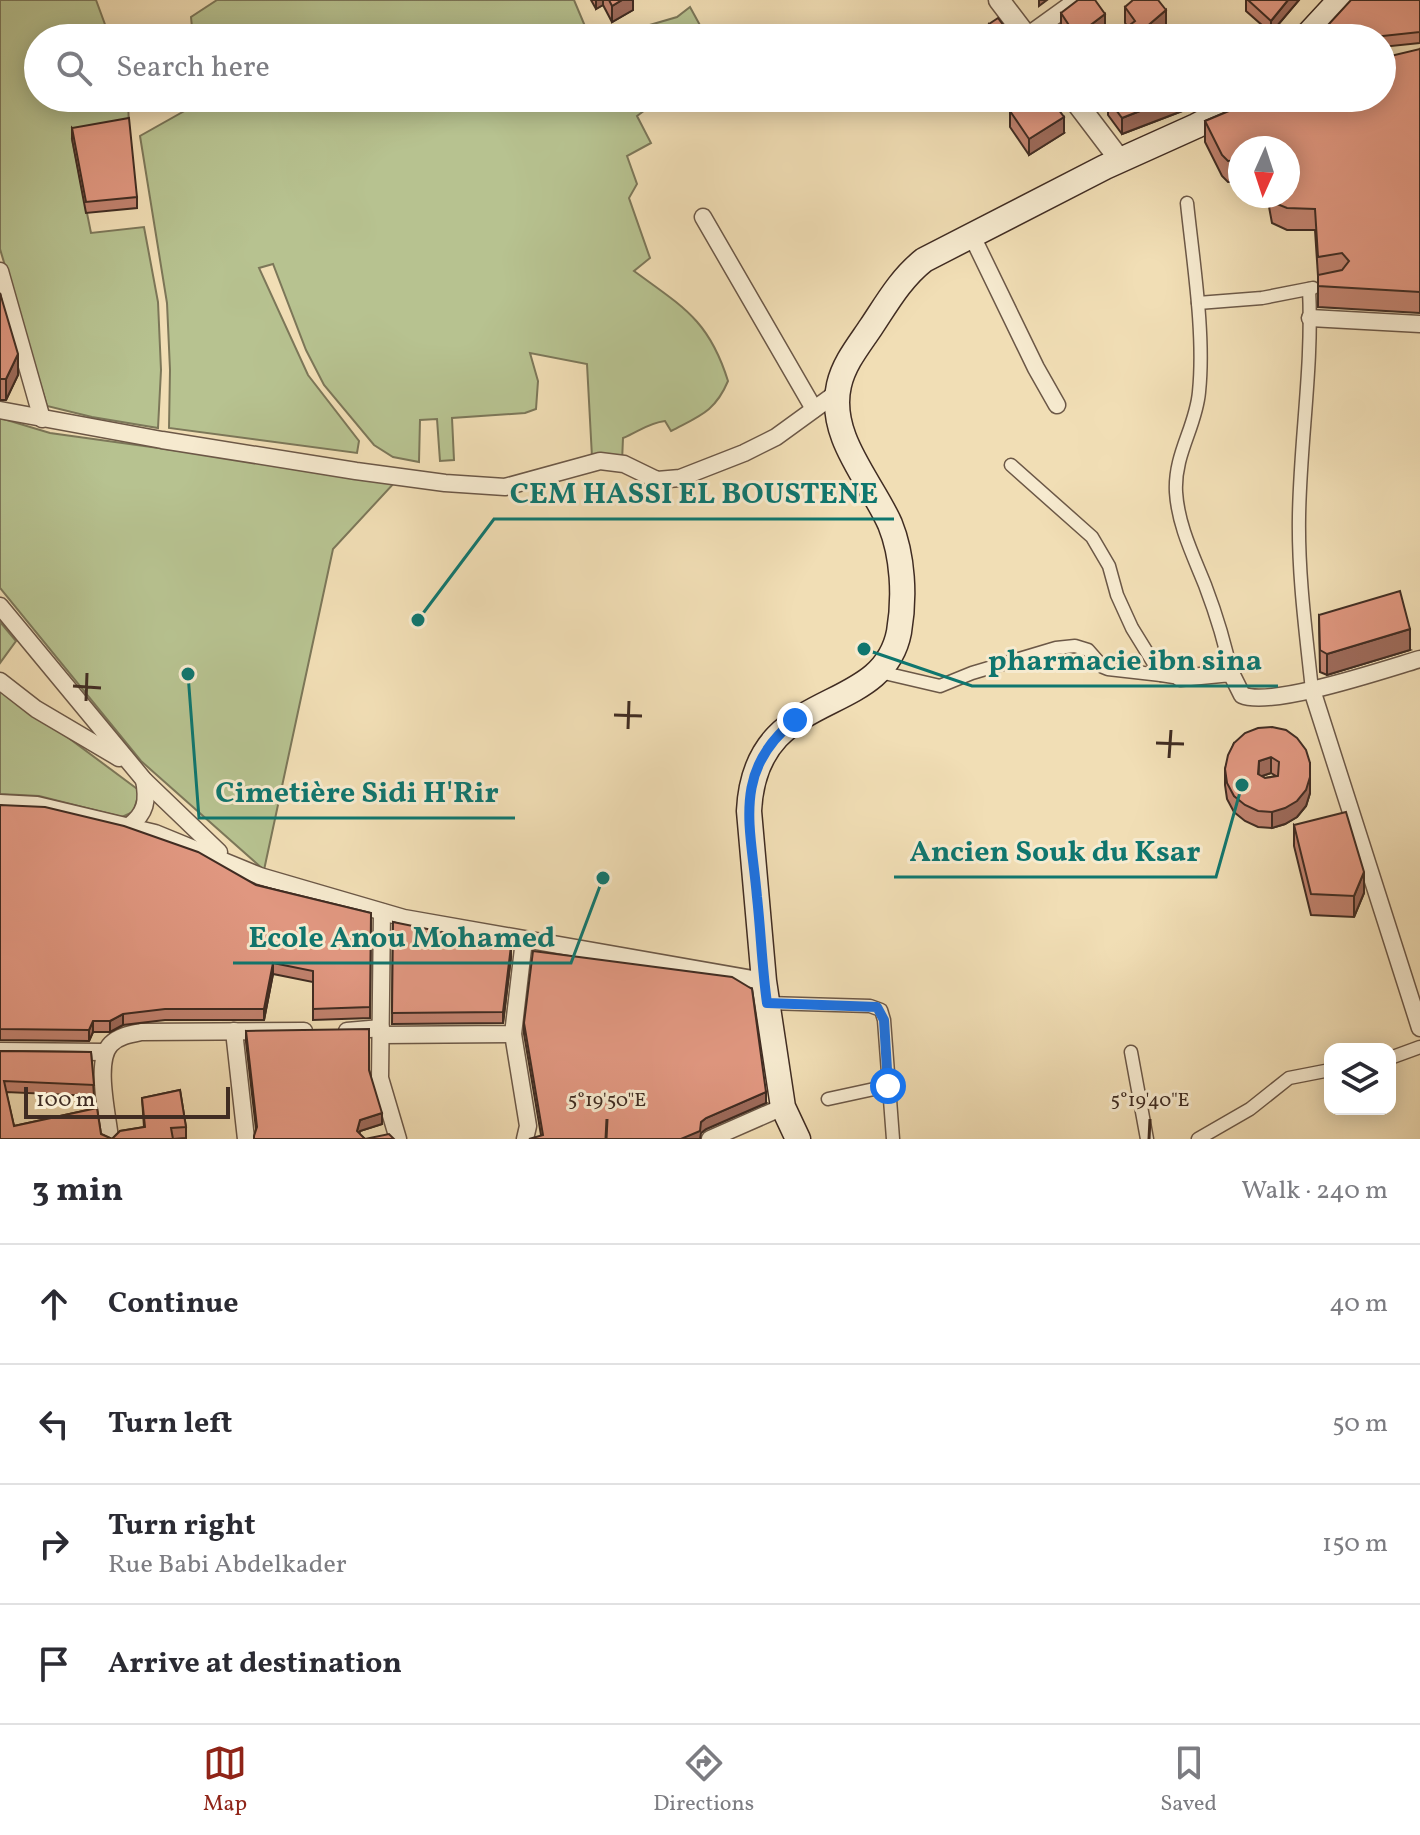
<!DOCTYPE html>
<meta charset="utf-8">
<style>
:root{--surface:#fff;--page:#f2f2f3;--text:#2b2b33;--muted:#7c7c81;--line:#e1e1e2;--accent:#8f2418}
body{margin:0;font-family:Vollkorn,serif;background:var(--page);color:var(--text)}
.controls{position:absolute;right:24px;bottom:24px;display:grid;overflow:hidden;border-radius:16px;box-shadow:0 4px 20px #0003}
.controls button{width:72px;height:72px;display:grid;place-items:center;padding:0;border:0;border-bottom:2px solid var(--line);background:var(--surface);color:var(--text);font:40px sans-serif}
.compass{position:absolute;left:1228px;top:136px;width:72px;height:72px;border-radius:50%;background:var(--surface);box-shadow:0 4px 20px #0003;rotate:183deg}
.scale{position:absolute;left:24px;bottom:20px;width:206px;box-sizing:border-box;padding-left:8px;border:4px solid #402c22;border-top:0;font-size:22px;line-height:28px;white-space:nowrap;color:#402c22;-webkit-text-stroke:6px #f6eacf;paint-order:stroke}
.stop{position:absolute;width:24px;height:24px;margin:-18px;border:6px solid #1a73e8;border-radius:50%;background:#fff}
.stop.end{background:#1a73e8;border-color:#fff;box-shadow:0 2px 8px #0008}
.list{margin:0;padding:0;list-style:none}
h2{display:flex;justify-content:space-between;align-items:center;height:104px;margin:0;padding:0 32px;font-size:34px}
h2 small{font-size:26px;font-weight:400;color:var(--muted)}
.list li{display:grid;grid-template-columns:52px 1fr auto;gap:24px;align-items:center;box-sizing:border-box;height:120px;padding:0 32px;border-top:2px solid var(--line)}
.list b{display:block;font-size:30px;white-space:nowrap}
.list p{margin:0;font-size:26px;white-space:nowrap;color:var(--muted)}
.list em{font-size:26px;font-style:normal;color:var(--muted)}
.icon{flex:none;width:44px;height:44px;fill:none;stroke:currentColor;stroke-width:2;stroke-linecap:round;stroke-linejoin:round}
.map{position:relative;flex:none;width:1420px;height:1139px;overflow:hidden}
.search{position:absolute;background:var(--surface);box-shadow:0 4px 20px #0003;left:24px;right:24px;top:24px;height:88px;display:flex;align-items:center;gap:20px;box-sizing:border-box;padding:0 28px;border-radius:44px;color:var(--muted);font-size:30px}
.sheet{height:584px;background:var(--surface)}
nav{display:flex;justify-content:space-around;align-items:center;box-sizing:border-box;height:112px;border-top:2px solid var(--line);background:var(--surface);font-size:22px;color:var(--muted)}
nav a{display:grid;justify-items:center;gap:4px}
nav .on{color:var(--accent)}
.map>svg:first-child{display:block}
</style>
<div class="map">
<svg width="1420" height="1139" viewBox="0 0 1420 1139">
<rect width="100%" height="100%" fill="#f1deb5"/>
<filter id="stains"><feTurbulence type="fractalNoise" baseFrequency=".0025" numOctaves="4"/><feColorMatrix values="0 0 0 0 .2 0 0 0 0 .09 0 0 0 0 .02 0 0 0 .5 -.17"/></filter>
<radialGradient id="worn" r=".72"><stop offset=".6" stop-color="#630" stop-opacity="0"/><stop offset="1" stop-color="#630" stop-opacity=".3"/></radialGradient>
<g fill="#b7c290" stroke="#7c7759" stroke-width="2">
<path d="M0 0H96L110 38H38V98H128L129 129 72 139 91 233 144 227 158 302 161 370 158 428 92 417 47 406 0 249Z"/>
<path d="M217 0H574L590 38H193L191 17Z"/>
<path d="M690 7 707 38H605L677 17Z"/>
<path d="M201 98H647L649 107 637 116 651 143 627 156 637 184 629 198 650 258 634 271C683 307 709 320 728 381 715 412 699 416 671 431L665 421C648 423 638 432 623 438L622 462 592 457 587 364 530 353 538 381 536 409 525 413 452 418 454 460 440 461 437 419 420 420 419 462 393 457 374 445 324 385 306 350 273 264 259 268 308 375 359 441 357 453 169 428 170 370 167 303 140 136 202 101Z"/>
<path d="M0 418 50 433 396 481 333 549 264 870 141 761 0 588Z"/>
<path d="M0 622 16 641 0 663Z"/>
<path d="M0 687 140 791 133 812 122 817 39 796 0 794Z"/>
</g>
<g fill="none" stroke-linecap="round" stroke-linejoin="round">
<g stroke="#6c5847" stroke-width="15">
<g id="pedestrian">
<path d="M1187 203C1193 261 1205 334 1199 392 1196 427 1174 454 1176 492 1178 525 1193 555 1205 585 1216 614 1225 642 1231 673"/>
<path d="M1309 289C1313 366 1300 441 1299 517 1298 575 1306 633 1312 690"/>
<path d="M1198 303 1262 298 1313 288"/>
<path d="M1011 465 1092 537 1109 566 1117 595 1132 628 1161 675 1180 678"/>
<path d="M880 672 940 686 972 673 1056 648 1075 646 1088 650 1103 667 1108 669 1161 675"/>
<path d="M767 1003 870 1006 881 1010 884 1020 893 1139"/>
<path d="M1131 1052 1147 1139"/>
<path d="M1390 1058 1420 1047"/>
<path d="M828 1099 888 1086"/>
<path d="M1198 1139 1250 1109 1289 1078 1330 1070"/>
</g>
</g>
<g stroke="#6c5847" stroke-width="19">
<g id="minor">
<path d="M1027 36 1077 0"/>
<path d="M703 217 814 409"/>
<path d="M972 236 1036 368 1057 405"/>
<path d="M0 271 42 419"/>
<path d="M1310 318 1420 324"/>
<path d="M0 410 162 440 356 471 445 483 505 487 600 461 624 464 657 480 680 478 744 453 776 437 838 392"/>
<path d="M0 606 144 780 219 852"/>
<path d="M1180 678 1231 673 1242 695C1271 708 1386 669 1420 659"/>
<path d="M0 681 36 709 119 758"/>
<path d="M1312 690 1420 1028"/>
<path d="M0 803 37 805 155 833 260 876 404 918 764 981"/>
<path d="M129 826C146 813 148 801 144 780"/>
<path d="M382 912 380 1078 398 1139"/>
<path d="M234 1031 246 1139"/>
<path d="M347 1031 381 1028"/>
<path d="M513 1034 528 1126 525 1139"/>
<path d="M381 1035 513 1034 524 940"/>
<path d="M0 1051 105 1052"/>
<path d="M110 1139C108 1116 94 1061 111 1044 119 1036 131 1034 141 1032L304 1031"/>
<path d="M710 1139 783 1107"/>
</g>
</g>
<g stroke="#6c5847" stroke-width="23">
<g id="tertiary">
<path d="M999 0 1028 38"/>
<path d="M1073 98 1120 160"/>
</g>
</g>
<g stroke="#402c22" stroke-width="27">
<g id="secondary">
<path d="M1305 38 1340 0"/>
<path d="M798 1139 783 1107 764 981 749 811C755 684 882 720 899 632 905 597 903 556 890 524 871 481 827 436 839 385 844 363 859 345 871 327 887 303 901 278 924 260L1105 167 1196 126 1250 98"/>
</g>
</g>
<use href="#pedestrian" stroke="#f6eacf" stroke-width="12"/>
<use href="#minor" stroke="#f6eacf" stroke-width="16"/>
<use href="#tertiary" stroke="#f6eacf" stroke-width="20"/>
<use href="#secondary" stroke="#f6eacf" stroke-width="24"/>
</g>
<g fill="#c1826e" stroke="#402c22" stroke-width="2" fill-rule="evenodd">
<path d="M591 0H633V10L612 22 603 5 596 9Z"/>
<path d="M1246 0H1299L1271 33 1246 11Z"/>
<path d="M1420 0V43L1382 47V38H1316Z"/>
<path d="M1125 7 1166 26 1128 27 1125 23Z"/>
<path d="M1061 13 1105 30 1095 38H1067L1061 29Z"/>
<path d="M989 24 1013 38 989 37Z"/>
<path d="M1420 49V313L1318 307V276L1315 230H1287L1272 223 1267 196H1288V148H1240V182H1228L1222 176 1205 142V121L1250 102V98H1382Z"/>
<path d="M970 98H986L976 106Z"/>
<path d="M1111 98H1198V105L1122 134 1108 115V99Z"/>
<path d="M1010 111 1064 133 1029 155 1010 127Z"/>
<path d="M72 128 137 197V208L86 213 72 139Z"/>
<path d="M0 293 18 375 6 400H0Z"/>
<path d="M1319 615 1410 650 1327 675 1320 672Z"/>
<path d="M1234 743 1310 763V793L1306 806 1297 817 1285 824 1272 828 1258 827 1245 821 1234 812 1227 799 1225 785V769ZM1271 773 1276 776 1265 778 1262 776Z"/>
<path d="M0 805 256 885 371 913 370 1018 313 1020V982L273 974 264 1020H165L123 1025 110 1032H93L89 1041 0 1040Z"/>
<path d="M1294 825 1364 893 1354 917 1311 915 1294 846Z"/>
<path d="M393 922 511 957 503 1023 392 1024Z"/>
<path d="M524 1023 766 1103 706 1129 701 1133 541 1135 524 1034Z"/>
<path d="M246 1031 369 1070 382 1124 360 1131 359 1134 365 1139H254L256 1129 246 1042Z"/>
<path d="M0 1051 91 1052 94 1096 6 1092 14 1126 97 1108 101 1134 112 1139 120 1131 144 1127 142 1098 180 1090 186 1127V1138L173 1139H0Z"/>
</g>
<g fill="#9d6a5a" stroke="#402c22" stroke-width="2">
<path d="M596 0H603V5L596 9Z"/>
<path d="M622 0H633V10L612 22V6Z"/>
<path d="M1039 0H1047L1039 6Z"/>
<path d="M1288 0H1299L1271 33V21Z"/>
<path d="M1166 10V26L1153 38H1138V34Z"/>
<path d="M1105 14V30L1095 38H1076V36Z"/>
<path d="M169 98H183L169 104Z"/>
<path d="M976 98H986L976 106Z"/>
<path d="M1173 98H1198V105L1122 134V118Z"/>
<path d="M1064 117V133L1029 155V139Z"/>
<path d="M18 354V375L6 400V379Z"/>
<path d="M1410 629V650L1327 675V654Z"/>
<path d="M1271 757V773L1259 777 1258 790 1259 761Z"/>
<path d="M1310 777V793L1306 806 1297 817 1285 824 1272 828V812Z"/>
<path d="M1364 872V893L1354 917V896Z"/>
<path d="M511 946V957L503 1023V1012Z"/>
<path d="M273 963V974L264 1020V1009Z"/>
<path d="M123 1014V1025L110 1032V1021Z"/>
<path d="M93 1021V1032L89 1041V1030Z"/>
<path d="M766 1092V1103L706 1129 701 1133 700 1139H681L706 1118Z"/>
<path d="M382 1113V1124L360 1131 358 1139 357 1131 360 1120Z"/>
</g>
<g fill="#e09780" stroke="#402c22" stroke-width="2" fill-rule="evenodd">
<path d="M609 0H622L612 6Z"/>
<path d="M1078 0H1095L1105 14 1076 36 1061 13Z"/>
<path d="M1133 0H1158L1166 10 1138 34 1142 38H1113L1135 21 1125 7Z"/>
<path d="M1248 0H1288L1271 21Z"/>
<path d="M1351 0H1420V32L1364 38H1316Z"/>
<path d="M998 18 1013 38H988L995 33 989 24Z"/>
<path d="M1241 28V38H1215Z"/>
<path d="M1420 49V292L1318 286V275L1342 270 1349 261 1342 253 1318 257 1315 209 1287 208 1272 202 1271 196H1288V148H1240V160L1228 161 1222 155 1205 121 1253 101 1252 98H1382V58Z"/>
<path d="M1029 98H1041L1042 100 1045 98H1050L1064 117 1029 139 1010 111Z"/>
<path d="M1111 98H1173L1122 118 1108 99Z"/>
<path d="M129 118 137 197 86 202 72 128Z"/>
<path d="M0 293 18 354 6 379H0Z"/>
<path d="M1400 591 1410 629 1327 654 1320 650 1319 615Z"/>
<path d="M1272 727 1286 730 1297 738 1306 750 1310 763V777L1306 790 1297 801 1285 808 1272 812 1258 811 1245 805 1234 796 1227 783 1225 769 1228 755 1234 743 1245 733 1258 728ZM1271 757 1279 762 1278 776 1265 778 1258 774 1259 761Z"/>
<path d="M0 805 45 807 124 826 198 852 256 885 371 913 370 1007 313 1009V971L273 963 264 1009H165L123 1014 110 1021H93L89 1030 0 1029Z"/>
<path d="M1346 812 1364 872 1354 896 1311 894 1294 825Z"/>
<path d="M393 922 511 946 503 1012 392 1013Z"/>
<path d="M533 951 732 977 752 989 766 1092 706 1118 701 1122 700 1131 681 1139H529L543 1135 524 1023Z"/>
<path d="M369 1029V1070L382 1113 360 1120 357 1131 365 1139 389 1134 394 1139H254V1136L257 1127 246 1031Z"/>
<path d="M0 1051 91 1052 94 1085 4 1081 14 1126 97 1108 101 1134 112 1139 120 1131 145 1127 142 1098 180 1090 186 1127 171 1128 173 1139H0Z"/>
</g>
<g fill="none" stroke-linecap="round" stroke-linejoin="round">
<path stroke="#1a73e8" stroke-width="10" d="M795 720C731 771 751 827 757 897 761 933 762 968 767 1003L877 1007 884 1020 888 1086"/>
</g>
<path fill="none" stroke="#402c22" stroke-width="3" d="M73 686 101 688M86 701 87 673M614 715 642 716M628 729 629 701M1156 743 1184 744M1169 758 1171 730M606 1139 607 1119M1149 1139 1150 1119"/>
<g font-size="20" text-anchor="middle" fill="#402c22" stroke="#f6eacf" stroke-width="6" stroke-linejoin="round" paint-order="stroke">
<text x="607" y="1106">5°19'50"E</text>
<text x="1150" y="1106">5°19'40"E</text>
</g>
<path fill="none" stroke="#0f766e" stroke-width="3" d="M418 620L494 519H894M864 649L972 686H1278M188 674L199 818H515M1242 785L1216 877H894M603 878L571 963H233"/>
<g fill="#0f766e" stroke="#f6eacf" stroke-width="3">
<circle cx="418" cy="620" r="8"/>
<circle cx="864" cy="649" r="8"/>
<circle cx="188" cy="674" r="8"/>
<circle cx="1242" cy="785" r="8"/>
<circle cx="603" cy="878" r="8"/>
</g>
<g font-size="30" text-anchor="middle" font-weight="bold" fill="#0f766e" stroke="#f6eacf" stroke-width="6" stroke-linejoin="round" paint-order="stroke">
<text x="694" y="503">CEM HASSI EL BOUSTENE</text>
<text x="1125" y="670">pharmacie ibn sina</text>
<text x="357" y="802">Cimetière Sidi H'Rir</text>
<text x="1055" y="861">Ancien Souk du Ksar</text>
<text x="402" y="947">Ecole Anou Mohamed</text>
</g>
<rect width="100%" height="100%" filter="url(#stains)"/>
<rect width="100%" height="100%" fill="url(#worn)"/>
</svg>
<div class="controls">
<button><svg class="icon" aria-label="layers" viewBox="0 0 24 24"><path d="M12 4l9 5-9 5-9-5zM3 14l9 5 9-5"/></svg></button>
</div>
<svg class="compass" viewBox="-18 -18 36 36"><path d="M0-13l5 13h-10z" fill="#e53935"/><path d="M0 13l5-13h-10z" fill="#7c7c81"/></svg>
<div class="scale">100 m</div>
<div class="stop" style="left:888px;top:1086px"></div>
<div class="stop end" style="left:795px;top:720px"></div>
<div class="search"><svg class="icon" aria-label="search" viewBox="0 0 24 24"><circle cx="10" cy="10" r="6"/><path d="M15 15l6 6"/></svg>Search here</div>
</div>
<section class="sheet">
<h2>3 min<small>Walk · 240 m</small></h2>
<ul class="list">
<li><svg class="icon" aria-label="ahead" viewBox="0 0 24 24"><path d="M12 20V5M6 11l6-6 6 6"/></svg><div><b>Continue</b></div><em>40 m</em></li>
<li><svg class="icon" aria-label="left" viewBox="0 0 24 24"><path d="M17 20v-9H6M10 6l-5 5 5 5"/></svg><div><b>Turn left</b></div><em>50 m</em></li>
<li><svg class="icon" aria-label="right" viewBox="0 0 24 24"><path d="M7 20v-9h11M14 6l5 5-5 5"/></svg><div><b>Turn right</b><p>Rue Babi Abdelkader</p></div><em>150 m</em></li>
<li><svg class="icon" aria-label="arrive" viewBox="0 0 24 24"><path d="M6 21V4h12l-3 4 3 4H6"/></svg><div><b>Arrive at destination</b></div></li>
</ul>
</section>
<nav>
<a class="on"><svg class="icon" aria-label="map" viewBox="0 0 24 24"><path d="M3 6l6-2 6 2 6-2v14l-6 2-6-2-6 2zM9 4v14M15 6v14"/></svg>Map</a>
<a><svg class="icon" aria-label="directions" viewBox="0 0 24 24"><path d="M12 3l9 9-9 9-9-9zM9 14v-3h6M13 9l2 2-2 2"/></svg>Directions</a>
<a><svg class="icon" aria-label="saved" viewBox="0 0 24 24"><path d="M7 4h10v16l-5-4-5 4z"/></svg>Saved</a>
</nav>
